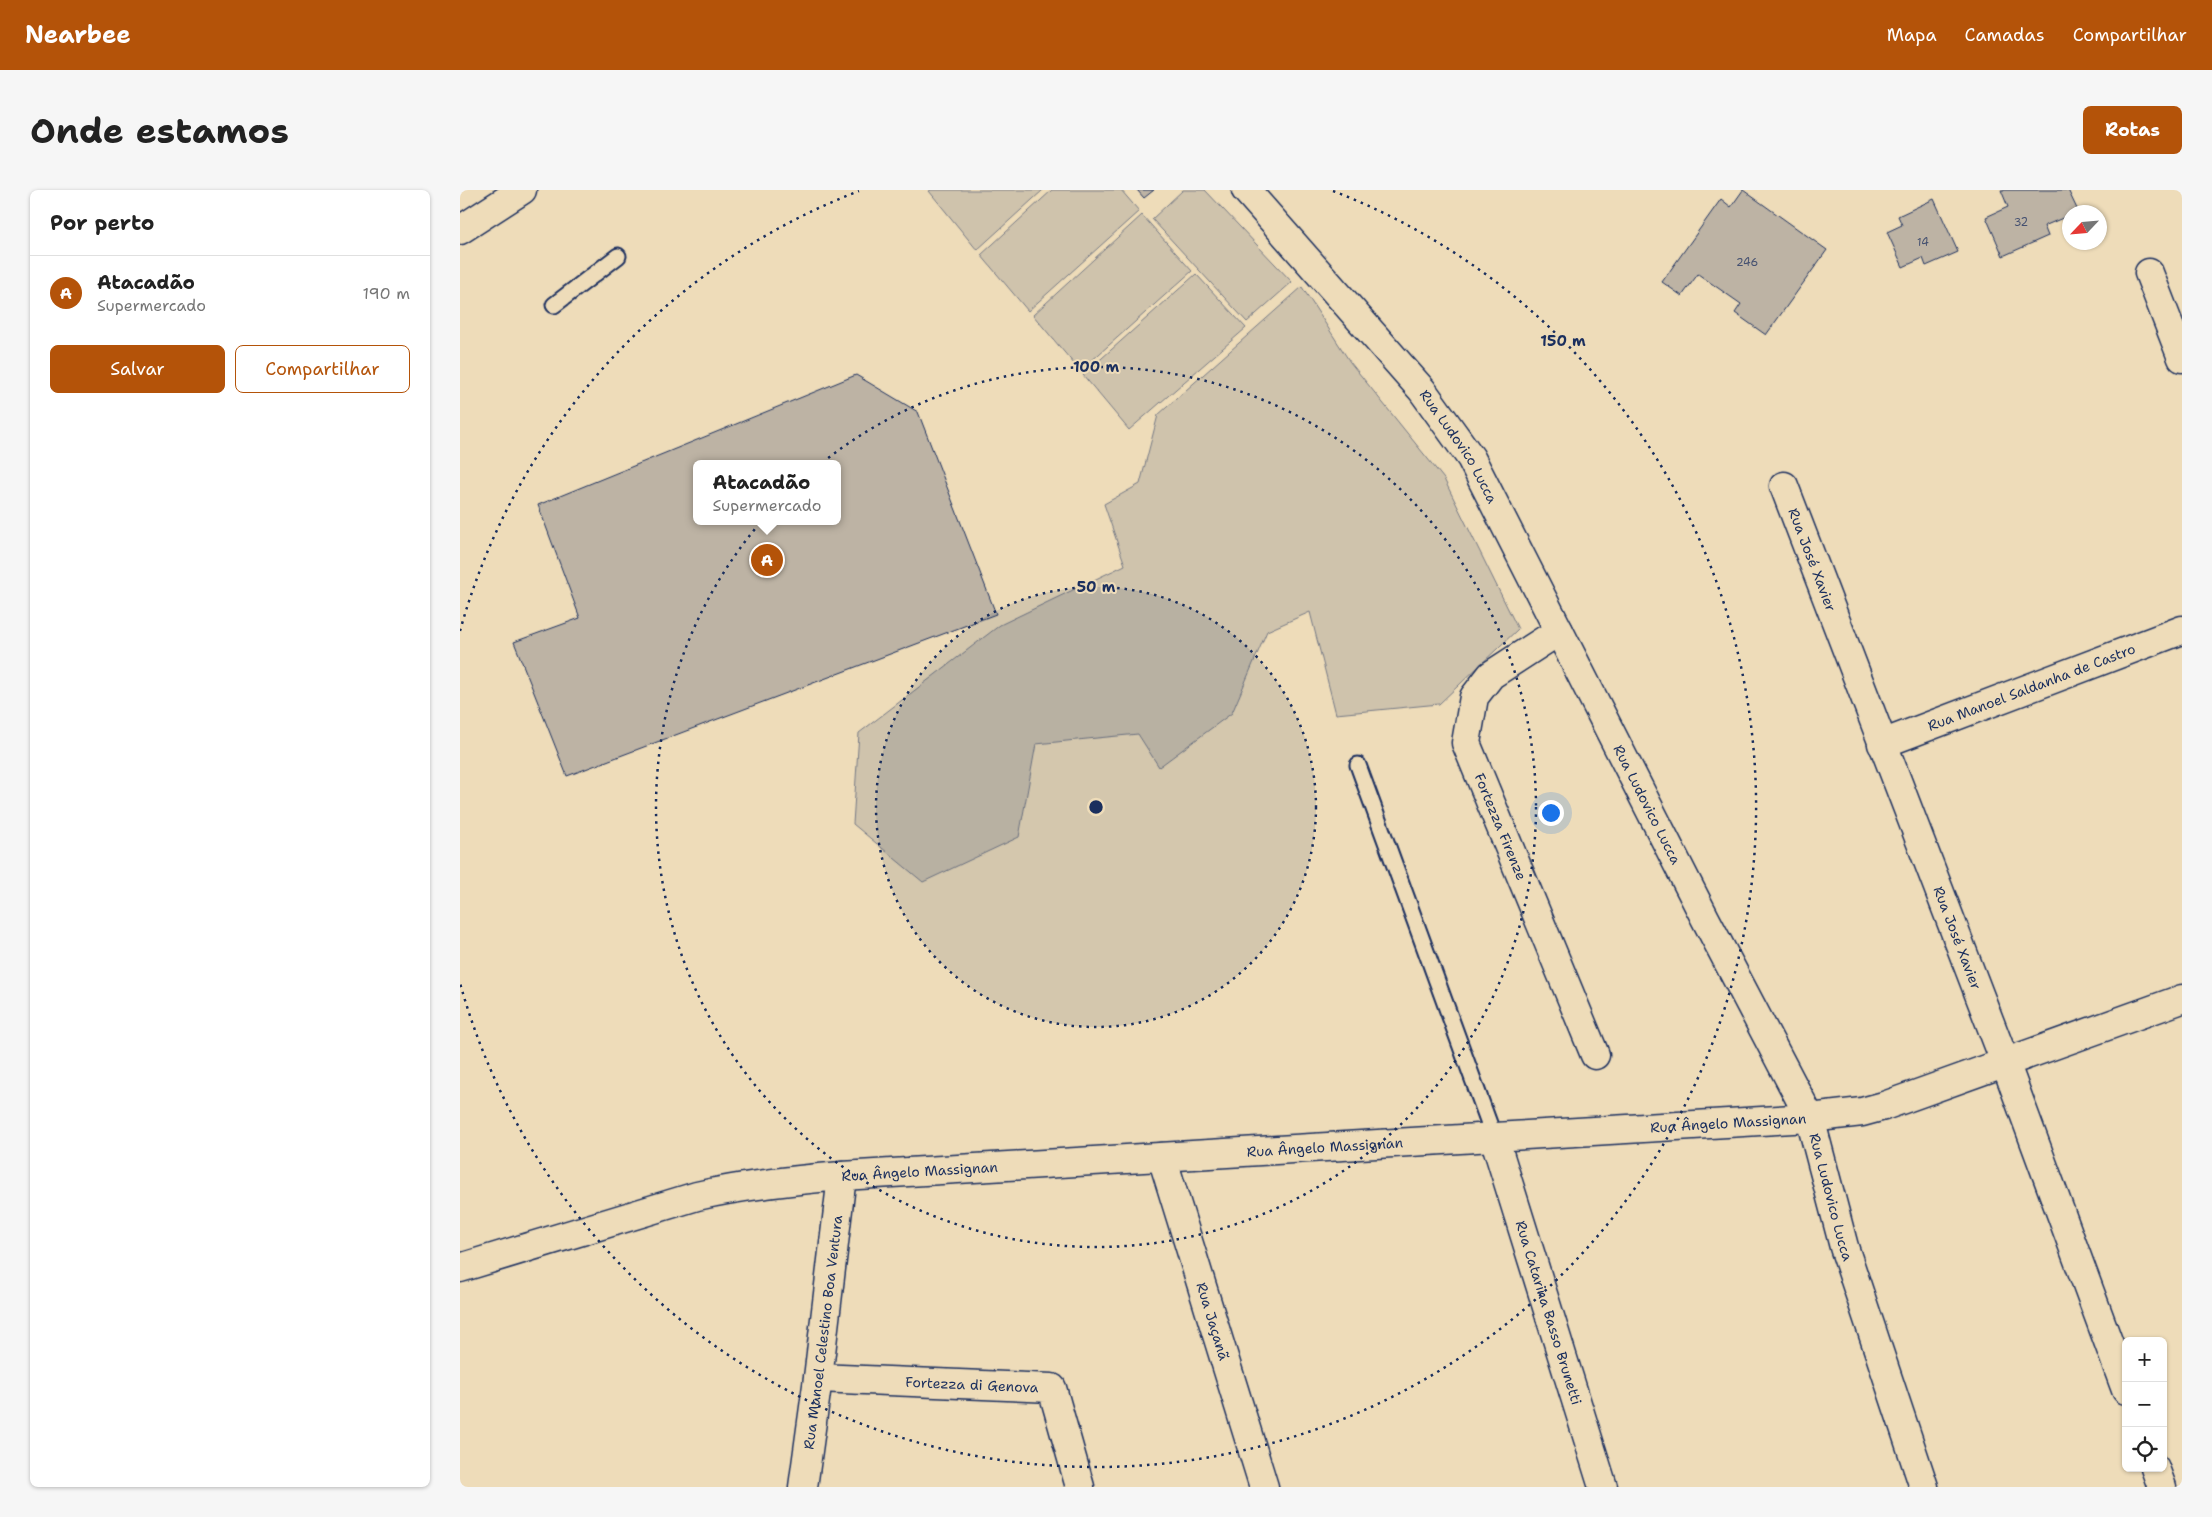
<!DOCTYPE html>
<html lang="pt">
<meta charset="utf-8">
<style>
:root{--surface:#fff;--page:#f6f6f6;--text:#222;--muted:#767676;--line:#e0e0e0;--accent:#b45309}
body{margin:0;font-family:"Shantell Sans",sans-serif;background:var(--page);color:var(--text)}
.controls{position:absolute;right:15px;bottom:15px;display:grid;overflow:hidden;border-radius:8px;box-shadow:0 1px 4px #0004}
.controls button{width:45px;height:45px;display:grid;place-items:center;padding:0;border:0;border-bottom:1px solid var(--line);background:var(--surface);color:var(--text);font:25px sans-serif}
.compass{position:absolute;left:1602px;top:15px;width:45px;height:45px;border-radius:50%;background:var(--surface);box-shadow:0 1px 4px #0004;rotate:244deg}
.you{position:absolute;left:1090px;top:622px;width:18px;height:18px;margin:-12px;border:4px solid #fff;border-radius:50%;background:#1a73e8;box-shadow:0 0 0 8px #1a73e833}
.badge{display:grid;place-items:center;width:32px;height:32px;border-radius:50%;background:var(--accent);color:#fff;font-size:16px;font-weight:700}
.pin{position:absolute;translate:-50% -50%;border:2px solid #fff;box-shadow:0 1px 5px #0006}
.popup{position:absolute;left:233px;top:270px;width:148px;height:65px;box-sizing:border-box;display:grid;place-content:center;border-radius:8px;background:var(--surface);filter:drop-shadow(0 1px 4px #0005);font-size:16px;white-space:nowrap;color:var(--muted)}
.popup b{font-size:19px;color:var(--text)}
.popup::after{content:'';position:absolute;left:50%;top:100%;margin-left:-10px;border:10px solid transparent;border-top-color:var(--surface)}
.list{margin:0;padding:0;list-style:none}
h2{display:flex;justify-content:space-between;align-items:center;height:65px;margin:0;padding:0 20px;font-size:21px}
h2 small{font-size:16px;font-weight:400;color:var(--muted)}
.list li{display:grid;grid-template-columns:32px 1fr auto;gap:15px;align-items:center;box-sizing:border-box;height:75px;padding:0 20px;border-top:1px solid var(--line)}
.list b{display:block;font-size:19px;white-space:nowrap}
.list p{margin:0;font-size:16px;white-space:nowrap;color:var(--muted)}
.list em{font-size:16px;font-style:normal;color:var(--muted)}
.actions{display:flex;gap:10px;padding:15px 20px}
.actions a{flex:1;padding:11px 0;border:1px solid var(--accent);border-radius:8px;text-align:center;font-size:18px;color:var(--accent)}
.actions .main{background:var(--accent);color:#fff}
.icon{flex:none;width:28px;height:28px;fill:none;stroke:currentColor;stroke-width:2;stroke-linecap:round;stroke-linejoin:round}
.map{position:relative;flex:none;width:1722px;height:1297px;overflow:hidden;border-radius:8px}
header{display:flex;align-items:center;gap:30px;box-sizing:border-box;height:70px;padding:0 25px;background:var(--accent);color:#fff}
header strong{font-size:24px}
nav{display:flex;gap:28px;margin-inline-start:auto;font-size:18px}
.intro{display:flex;align-items:center;justify-content:space-between;box-sizing:border-box;height:120px;padding:0 30px}
h1{margin:0;font-size:35px}
.button{padding:12px 22px;border-radius:8px;background:var(--accent);color:#fff;font-size:18px;font-weight:700}
main{display:flex;gap:30px;padding:0 30px}
aside{flex:1;background:var(--surface);border-radius:8px;box-shadow:0 1px 4px #0004}
.map>svg:first-child{display:block}
</style>
<header>
<strong>Nearbee</strong>
<nav><a>Mapa</a><a>Camadas</a><a>Compartilhar</a></nav>
</header>
<div class="intro"><h1>Onde estamos</h1><a class="button">Rotas</a></div>
<main>
<aside>
<h2>Por perto<small></small></h2>
<ul class="list">
<li><span class="badge">A</span><div><b>Atacadão</b><p>Supermercado</p></div><em>190 m</em></li>
</ul>
<div class="actions"><a class="main">Salvar</a><a>Compartilhar</a></div>
</aside>
<div class="map">
<svg width="1722" height="1297" viewBox="0 0 1722 1297">
<rect width="100%" height="100%" fill="#eedcb9"/>
<filter id="ink" filterUnits="userSpaceOnUse"><feTurbulence type="fractalNoise" baseFrequency=".02" numOctaves="2"/><feDisplacementMap in="SourceGraphic" scale="10" xChannelSelector="R" yChannelSelector="G"/><feConvolveMatrix kernelMatrix="1 2 1 2 8 2 1 2 1" color-interpolation-filters="sRGB"/></filter>
<g filter="url(#ink)">
<g fill="#cfc3ac" stroke="#757985">
<path d="M471 0H583L517 60 469 1Z"/>
<path d="M592 0H661L679 21 568 121 521 65Z"/>
<path d="M723 0H745L832 92 787 132 692 29Z"/>
<path d="M682 25 732 81 620 181 573 125Z"/>
<path d="M736 84 786 138 669 240 623 185Z"/>
<path d="M842 97 890 172 984 289 1058 439 979 514 876 524 850 422 807 441 772 523 699 577 678 544 576 554 559 647 463 692 393 634 399 543 540 435 665 375 644 314 680 294 698 225Z"/>
</g>
<g fill="#bdb3a4" stroke="#1b2f5e" fill-rule="evenodd">
<path d="M677 0H694L684 8Z"/>
<path d="M1283 0 1367 60 1306 145 1275 123 1281 114 1238 84 1222 106 1202 92 1261 9 1271 17Z"/>
<path d="M1541 0H1608L1618 21 1610 22V25L1584 36 1588 46 1543 66 1526 27 1548 17Z"/>
<path d="M1474 9 1498 62 1466 76 1463 68 1443 77 1427 42 1442 35 1438 26Z"/>
<path d="M396 185 458 222 536 424 107 586 54 452 120 428 78 315ZM237 274H377V331H237Z"/>
</g>
<g fill="none" stroke-linecap="round" stroke-linejoin="round">
<g stroke="#1b2f5e" stroke-width="19">
<g id="service">
<path d="M94 115 158 66"/>
<path d="M898 575 1034 947"/>
</g>
</g>
<g stroke="#1b2f5e" stroke-width="31">
<g id="minor">
<path id="s1" d="M786 0 962 200 1011 268 1245 728 1350 928 1384 1057 1464 1297"/>
<path d="M1689 83 1722 168"/>
<path id="s2" d="M1324 296 1545 872 1666 1200"/>
<path id="s3" d="M1099 441 1031 485 1014 507 1006 553 1135 865"/>
<path id="s4" d="M1422 554 1722 440"/>
<path id="s5" d="M1034 947 1143 1297"/>
<path id="s6" d="M702 967 804 1297"/>
<path id="s7" d="M358 1188 592 1198 620 1297"/>
<path d="M1695 1278 1702 1297"/>
<path id="s8" d="M343 1297 358 1188 382 986"/>
</g>
</g>
<g stroke="#1b2f5e" stroke-width="31">
<g id="tertiary">
<path id="s9" d="M0 1078 237 1006C285 995 333 990 382 986L1350 928 1402 922 1424 916 1722 809"/>
</g>
</g>
<g stroke="#1b2f5e" stroke-width="31">
<path id="secondary" d="M0 40 62 0"/>
</g>
<use href="#service" stroke="#eedcb9" stroke-width="15"/>
<use href="#minor" stroke="#eedcb9" stroke-width="28"/>
<use href="#tertiary" stroke="#eedcb9" stroke-width="28"/>
<use href="#secondary" stroke="#eedcb9" stroke-width="28"/>
</g>
</g>
<circle cx="636" cy="617" r="220" fill="#1b2f5e" fill-opacity=".12"/>
<g fill="none" stroke="#1b2f5e" stroke-width="2.5" stroke-dasharray="2.5 5">
<circle cx="636" cy="617" r="220"/>
<circle cx="636" cy="617" r="440"/>
<path d="M0 441A660 660 0 0 1 399 1M873 1A660 660 0 1 1 0 793"/>
</g>
<g text-anchor="middle" dominant-baseline="central" stroke-width="4" stroke-linejoin="round" paint-order="stroke">
<g font-size="11" fill="#445070">
<text x="1561" y="32">32</text>
<text x="1463" y="52">14</text>
<text x="1287" y="72">246</text>
</g>
<g font-size="14" fill="#1b2f5e" stroke="#eedcb9">
<text stroke="none"><textPath href="#s1" startOffset="334">Rua Ludovico Lucca</textPath></text>
<text stroke="none"><textPath href="#s2" startOffset="79">Rua José Xavier</textPath></text>
<text stroke="none"><textPath href="#s4" startOffset="160">Rua Manoel Saldanha de Castro</textPath></text>
<text stroke="none"><textPath href="#s1" startOffset="739">Rua Ludovico Lucca</textPath></text>
<text stroke="none"><textPath href="#s3" startOffset="246">Fortezza Firenze</textPath></text>
<text stroke="none"><textPath href="#s2" startOffset="484">Rua José Xavier</textPath></text>
<text stroke="none"><textPath href="#s9" startOffset="1282">Rua Ângelo Massignan</textPath></text>
<text stroke="none"><textPath href="#s9" startOffset="878">Rua Ângelo Massignan</textPath></text>
<text stroke="none"><textPath href="#s9" startOffset="472">Rua Ângelo Massignan</textPath></text>
<text stroke="none"><textPath href="#s1" startOffset="1174">Rua Ludovico Lucca</textPath></text>
<text stroke="none"><textPath href="#s5" startOffset="184">Rua Catarina Basso Brunetti</textPath></text>
<text stroke="none"><textPath href="#s6" startOffset="172">Rua Jaçanã</textPath></text>
<text stroke="none"><textPath href="#s8" startOffset="156">Rua Manoel Celestino Boa Ventura</textPath></text>
<text stroke="none"><textPath href="#s7" startOffset="154">Fortezza di Genova</textPath></text>
</g>
</g>
<circle cx="636" cy="617" r="8" fill="#1b2f5e" stroke="#eedcb9" stroke-width="2.5"/>
<g font-size="15" text-anchor="middle" font-weight="bold" fill="#1b2f5e" stroke="#eedcb9" stroke-width="4" stroke-linejoin="round" paint-order="stroke">
<text x="1103" y="156">150 m</text>
<text x="636" y="182">100 m</text>
<text x="636" y="402">50 m</text>
</g>
</svg>
<div class="controls">
<button>+</button>
<button>−</button>
<button><svg class="icon" aria-label="locate" viewBox="0 0 24 24"><circle cx="12" cy="12" r="6"/><path d="M12 2v4M12 18v4M2 12h4M18 12h4"/></svg></button>
</div>
<svg class="compass" viewBox="-18 -18 36 36"><path d="M0-13l5 13h-10z" fill="#e53935"/><path d="M0 13l5-13h-10z" fill="#767676"/></svg>
<div class="you"></div>
<div class="pin badge" style="left:307px;top:370px">A</div>
<div class="popup"><b>Atacadão</b>Supermercado</div>
</div>
</main>
